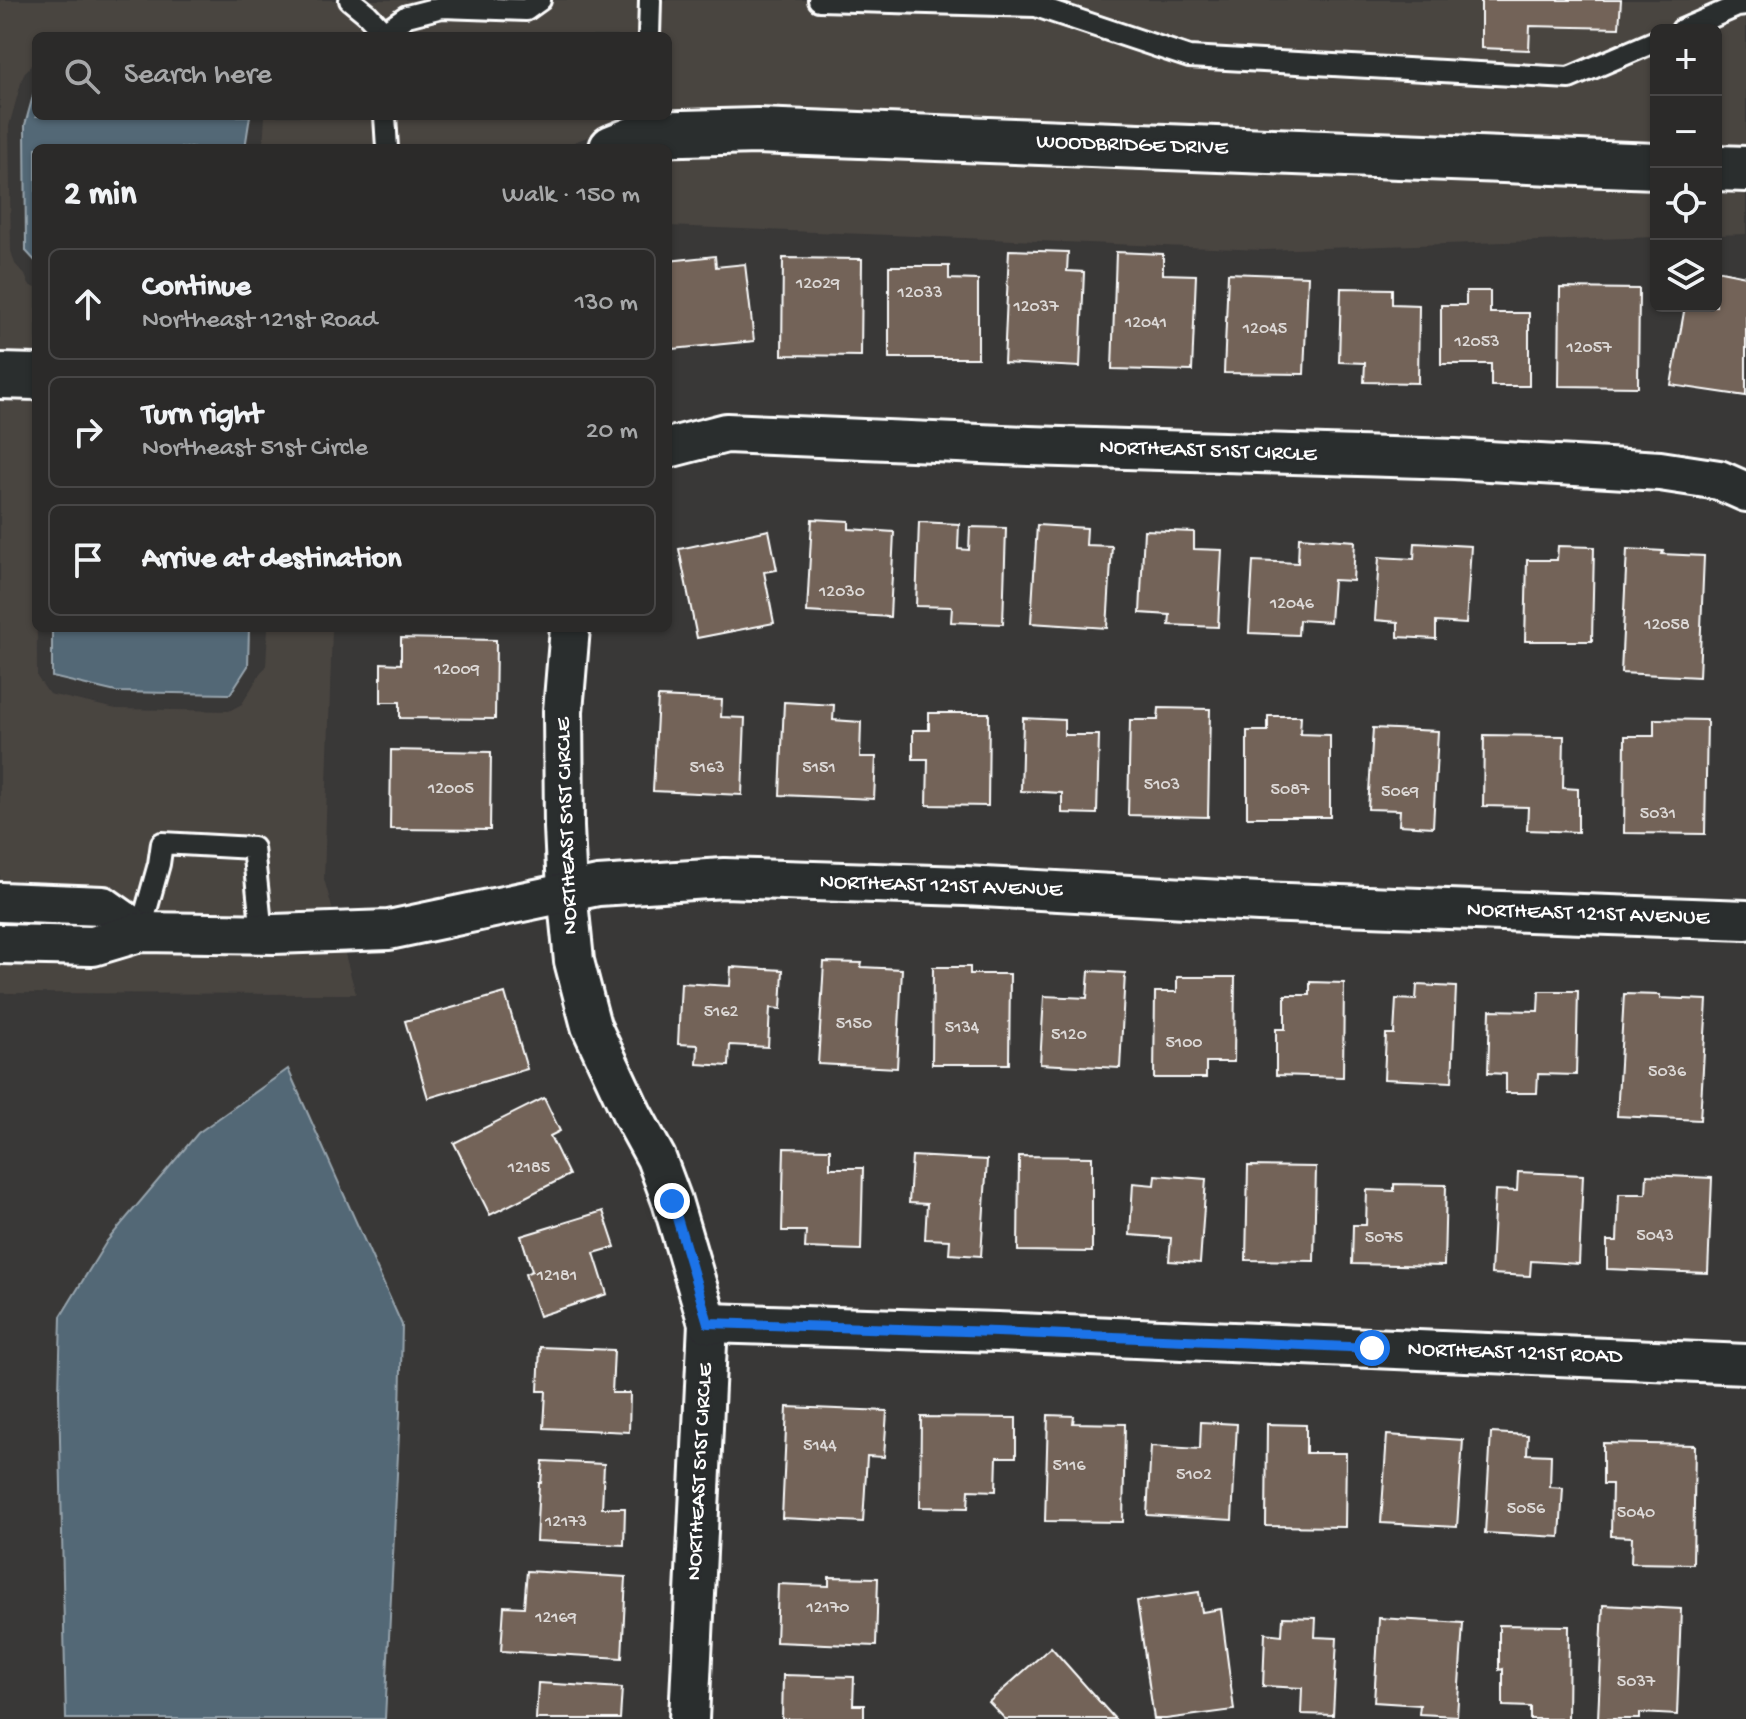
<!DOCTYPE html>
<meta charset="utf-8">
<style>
:root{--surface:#2b2a29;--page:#373635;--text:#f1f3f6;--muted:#a6a7a8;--line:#474646}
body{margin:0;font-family:"Gochi Hand",sans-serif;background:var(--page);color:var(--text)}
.controls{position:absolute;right:24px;top:24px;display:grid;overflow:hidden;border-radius:12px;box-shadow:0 2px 6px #0004}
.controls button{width:72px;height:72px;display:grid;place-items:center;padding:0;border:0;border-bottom:2px solid var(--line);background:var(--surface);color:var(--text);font:40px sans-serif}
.stop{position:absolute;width:24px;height:24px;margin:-18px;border:6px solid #1a73e8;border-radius:50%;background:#fff}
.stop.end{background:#1a73e8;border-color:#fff;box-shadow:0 2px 8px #0008}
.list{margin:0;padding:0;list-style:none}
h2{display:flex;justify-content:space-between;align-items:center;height:104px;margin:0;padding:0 32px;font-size:34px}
h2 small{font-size:26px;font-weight:400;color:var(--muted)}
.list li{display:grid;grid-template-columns:52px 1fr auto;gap:24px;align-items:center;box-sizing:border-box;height:112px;margin:0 16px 16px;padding:0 16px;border:2px solid var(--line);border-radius:12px}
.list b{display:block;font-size:30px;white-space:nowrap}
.list p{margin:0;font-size:26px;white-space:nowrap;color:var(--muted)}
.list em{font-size:26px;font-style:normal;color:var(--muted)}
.icon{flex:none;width:44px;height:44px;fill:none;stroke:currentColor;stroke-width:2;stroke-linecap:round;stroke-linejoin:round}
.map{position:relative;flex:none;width:1746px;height:1719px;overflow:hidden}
.search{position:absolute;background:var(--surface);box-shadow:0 2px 6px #0004;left:32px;top:32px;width:640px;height:88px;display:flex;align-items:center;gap:20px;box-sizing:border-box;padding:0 28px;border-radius:12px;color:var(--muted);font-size:30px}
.panel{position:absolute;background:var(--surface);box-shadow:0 2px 6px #0004;left:32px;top:144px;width:640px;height:488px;border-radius:12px}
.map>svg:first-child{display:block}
</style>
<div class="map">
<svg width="1746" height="1719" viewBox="0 0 1746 1719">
<rect width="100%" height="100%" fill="#393837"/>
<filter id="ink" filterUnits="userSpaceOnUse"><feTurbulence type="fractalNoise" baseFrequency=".0125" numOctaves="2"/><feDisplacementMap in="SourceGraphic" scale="16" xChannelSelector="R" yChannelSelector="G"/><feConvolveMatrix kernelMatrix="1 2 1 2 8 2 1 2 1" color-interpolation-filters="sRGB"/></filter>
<g filter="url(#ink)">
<g fill="#4a4541">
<path d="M0 0H1746V149L1716 148V30H1656V146L668 113V36H36V61L25 72 22 79 9 126 11 251 15 264 25 275 29 285 36 288V357L0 356Z"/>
<path d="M265 116H641L559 148H263Z"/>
<path d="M757 152 1656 186V237L1263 250 668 226V154Z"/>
<path d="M1716 188 1746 190V234L1716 235Z"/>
<path d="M0 396 36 397 37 677 49 694 116 709 229 711 242 704 261 672 266 667 268 628H332L324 879 356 994 0 993Z"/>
</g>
<g fill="#526776" stroke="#97a4ad" stroke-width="2">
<path d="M36 85V116H250L245 148H36V262L26 251 25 125Z"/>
<path d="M52 628H249L248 666 230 694 116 692 52 677Z"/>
<path d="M288 1069 402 1325 400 1413 385 1719H66L59 1393 61 1316 107 1241 198 1133Z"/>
</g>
<g fill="#736459" stroke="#fff" stroke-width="2">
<path d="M1481 0H1621L1619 28 1530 26 1529 50 1481 48Z"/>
<path d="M1009 250 1068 252 1067 271 1084 272 1080 367 1004 363Z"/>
<path d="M1116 252 1163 254V274L1196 275 1192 371 1112 369Z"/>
<path d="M715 256 716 267 745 264 754 341 673 349 668 305V261Z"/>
<path d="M783 258 862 259 861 356 782 355Z"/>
<path d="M889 266H949V279L978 280V358H889Z"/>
<path d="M1716 270 1746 276V396L1671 385 1685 306H1716Z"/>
<path d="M1228 273 1308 276 1304 374 1224 373Z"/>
<path d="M1341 288 1392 289V304L1419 305 1418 383 1364 382 1365 363 1339 362Z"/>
<path d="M1560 288 1639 289 1638 387 1559 386Z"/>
<path d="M1466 291H1490V313H1529V386H1491V364H1441V305H1466Z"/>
<path d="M812 519 849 521V529L894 532 890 617 807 612Z"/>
<path d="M919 522 959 524 958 549 969 550 970 527 1006 528 1003 624 951 622 952 607 916 606Z"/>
<path d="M1037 525 1087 528 1086 545 1112 546 1107 628 1031 623Z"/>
<path d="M769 530 777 570 764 572 774 623 697 638 679 549Z"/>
<path d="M1144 530 1194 532V549L1222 550 1218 627 1169 625 1170 615 1140 613Z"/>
<path d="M1299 537 1355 541 1353 581 1333 580 1330 622 1299 620 1298 635 1249 633 1253 561 1298 563Z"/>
<path d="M1415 543 1471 546 1466 624 1436 622V639L1398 637V622L1375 620 1379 557 1414 559Z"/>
<path d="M1558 546 1594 547 1592 641H1525L1527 560H1557Z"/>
<path d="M1627 549 1663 551 1662 554 1704 556 1699 677 1621 673Z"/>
<path d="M401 638 496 640 495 719 400 718V702H381V663L401 664Z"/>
<path d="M658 697 722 700 721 717 745 718 742 795 653 791Z"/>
<path d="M784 702 834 705 833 720 861 722 860 757H876L874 799 780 795Z"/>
<path d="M1159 708 1210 709 1208 817 1128 815 1130 720H1158Z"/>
<path d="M929 713H989L988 806 927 805 928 759H913V730H929Z"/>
<path d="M1268 716H1301L1300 734 1330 735V817H1247V731H1268Z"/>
<path d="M1023 718 1064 720V735H1099L1097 814 1062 813V793L1021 791Z"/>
<path d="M1654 719 1707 720 1705 834 1624 833 1625 736H1654Z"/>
<path d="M1373 728 1438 731 1433 827 1399 825 1400 810 1368 809Z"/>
<path d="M1484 735 1564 736 1563 788 1578 789V832L1527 830 1528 807 1483 806Z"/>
<path d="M391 750 491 752 490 830 390 829Z"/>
<path d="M824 962 862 963 861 967 902 969 897 1068 818 1064Z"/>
<path d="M731 967 783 970 781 1009 770 1008 768 1047 730 1045 729 1066 697 1064 698 1045 678 1044 681 983 730 986Z"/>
<path d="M933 967H970V974H1010L1009 1064H932Z"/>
<path d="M1089 971 1125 973 1120 1068 1040 1064 1044 996 1087 998Z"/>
<path d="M1177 977H1235L1234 1062H1206V1078H1154L1155 992H1177Z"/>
<path d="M1310 982 1344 983 1343 1077 1276 1075V1029H1285V995H1310Z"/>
<path d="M1417 985 1456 987 1452 1082 1384 1079 1386 1034H1394L1396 999 1416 1000Z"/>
<path d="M1539 991H1578L1576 1075 1538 1074 1537 1093H1506V1074L1488 1073 1490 1010 1538 1011Z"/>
<path d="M505 993 527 1069 428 1098 405 1021Z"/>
<path d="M1624 994 1660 995V998L1707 1000 1700 1120 1617 1116Z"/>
<path d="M544 1098 560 1131 550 1136 569 1175 490 1215 454 1143Z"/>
<path d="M784 1148 830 1149V1168H863L861 1250 805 1248 806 1231H782Z"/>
<path d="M912 1156 987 1160 981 1256 949 1254 950 1240 925 1239 927 1204 909 1203Z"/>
<path d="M1019 1156 1092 1157V1252L1018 1251Z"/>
<path d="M1248 1166 1316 1167 1314 1261 1246 1260Z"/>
<path d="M1518 1172 1583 1175 1579 1264 1531 1261 1530 1276 1491 1274 1495 1190 1517 1191Z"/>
<path d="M1155 1175 1206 1179 1200 1263 1169 1261 1171 1238 1130 1235 1133 1183 1154 1185Z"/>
<path d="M1647 1175 1712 1178 1708 1273 1607 1269V1241H1617L1619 1194H1646Z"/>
<path d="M1394 1184 1446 1185 1444 1266 1352 1264 1353 1225H1366L1367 1190 1394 1191Z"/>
<path d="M603 1211 615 1247 594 1253 607 1294 539 1316 525 1274 532 1271 521 1236Z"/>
<path d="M540 1347 614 1350 612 1393H630L629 1432 544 1428 546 1391H538Z"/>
<path d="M787 1407 887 1411 884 1457 867 1456 863 1522 782 1518Z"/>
<path d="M1048 1415 1074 1416 1073 1423 1125 1424 1123 1522 1045 1521Z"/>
<path d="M921 1417 1016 1418V1457H997L996 1491 969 1490 968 1508 920 1507Z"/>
<path d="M1201 1422 1237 1424 1232 1520 1147 1515 1151 1446 1200 1449Z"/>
<path d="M1267 1424 1306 1425V1453H1346L1345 1527 1266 1526Z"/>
<path d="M1491 1433 1528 1435 1527 1454 1551 1455 1550 1487 1563 1488 1560 1537 1485 1533Z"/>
<path d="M1387 1435 1463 1440 1457 1527 1381 1523Z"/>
<path d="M1603 1443 1695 1445 1693 1564 1631 1563 1632 1537 1611 1536 1612 1484H1603Z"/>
<path d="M543 1461 604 1464 602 1508H625L624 1545 536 1541 539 1483H541Z"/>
<path d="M527 1571 626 1577 622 1658 501 1651 504 1606 524 1607Z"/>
<path d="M829 1577 878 1578 876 1646 776 1642 778 1584 829 1586Z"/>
<path d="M1199 1592 1202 1612 1221 1609 1234 1710 1166 1719H1154L1137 1601Z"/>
<path d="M1603 1605 1681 1609 1677 1715 1640 1713V1719H1598Z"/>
<path d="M1283 1617 1316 1618 1315 1637 1337 1638 1333 1715 1301 1714 1302 1688 1263 1686 1265 1633 1282 1635Z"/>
<path d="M1379 1618 1463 1623 1457 1716 1419 1714 1420 1705 1374 1702Z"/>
<path d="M1499 1625 1569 1626 1568 1719H1530V1707L1503 1706V1669L1499 1670Z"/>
<path d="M1051 1647 1115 1719H1005L989 1702Z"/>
<path d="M783 1675 854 1677 853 1705H864V1719H782Z"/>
<path d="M538 1683 622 1688 620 1719H536Z"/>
</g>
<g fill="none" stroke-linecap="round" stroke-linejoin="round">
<g stroke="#fff" stroke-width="26">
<g id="service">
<path d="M350 0 366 13 384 32V36"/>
<path d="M819 0 1036 6 1189 57 1569 78 1656 41"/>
<path d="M1682 30 1737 6 1746 5"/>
<path d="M384 32 407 16 442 7 526 10 540 0"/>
<path d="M649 36 650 0"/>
<path d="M385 116 387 148"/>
<path d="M140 932 159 864 162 843 253 848 262 934"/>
</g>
</g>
<g stroke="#fff" stroke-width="44">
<g id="minor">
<path d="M668 448 726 433 1029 446 1455 459 1660 471 1719 480 1746 492"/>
<path d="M570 628 563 711 564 827 567 891 574 961 591 1026 632 1114 656 1158 672 1201 708 1323 689 1719"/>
<path d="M0 902 103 906 140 932"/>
<path d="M0 944 93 946 140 932 274 934 389 930 598 886 724 878 965 886 1259 902 1746 920"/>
<path d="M708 1323 997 1332 1746 1364"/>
</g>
</g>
<g stroke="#fff" stroke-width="50">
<g id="tertiary">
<path d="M612 148 647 134 757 131 1656 166"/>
<path d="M1716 168 1746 169"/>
<path d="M0 376 36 377"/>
</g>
</g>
<use href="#service" stroke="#2a2d2e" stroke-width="20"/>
<use href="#minor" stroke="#2a2d2e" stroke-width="38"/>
<use href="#tertiary" stroke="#2a2d2e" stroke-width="44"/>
</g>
</g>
<g fill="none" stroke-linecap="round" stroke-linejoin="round" filter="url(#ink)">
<path stroke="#1a73e8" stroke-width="10" d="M672 1201 708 1323 997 1332 1372 1348"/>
</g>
<g text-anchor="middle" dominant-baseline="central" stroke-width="6" stroke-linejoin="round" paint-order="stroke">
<g font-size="18" fill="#dcd8d6">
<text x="818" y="284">12029</text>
<text x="920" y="293">12033</text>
<text x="1036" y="307">12037</text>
<text x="1146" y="323">12041</text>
<text x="1265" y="329">12045</text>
<text x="1477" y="342">12053</text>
<text x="1589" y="348">12057</text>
<text x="842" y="592">12030</text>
<text x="1292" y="604">12046</text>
<text x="1667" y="625">12058</text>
<text x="457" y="670">12009</text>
<text x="707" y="768">5163</text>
<text x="819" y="768">5151</text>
<text x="1162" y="785">5103</text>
<text x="451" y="789">12005</text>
<text x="1290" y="790">5087</text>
<text x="1400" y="792">5069</text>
<text x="1658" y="814">5031</text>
<text x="721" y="1012">5162</text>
<text x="854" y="1024">5150</text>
<text x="962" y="1028">5134</text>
<text x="1069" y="1035">5120</text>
<text x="1184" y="1043">5100</text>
<text x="1667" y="1072">5036</text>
<text x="529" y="1168">12185</text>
<text x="1655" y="1236">5043</text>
<text x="1384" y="1238">5075</text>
<text x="557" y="1276">12181</text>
<text x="820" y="1446">5144</text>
<text x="1069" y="1466">5116</text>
<text x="1194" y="1475">5102</text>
<text x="1526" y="1509">5056</text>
<text x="1636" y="1513">5040</text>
<text x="566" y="1522">12173</text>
<text x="828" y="1608">12170</text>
<text x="556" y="1618">12169</text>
<text x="1636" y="1682">5037</text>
</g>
<g font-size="22" fill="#fff" stroke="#2a2d2e">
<text transform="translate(1132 146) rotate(2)">WOODBRIDGE DRIVE</text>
<text transform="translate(1208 452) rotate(2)">NORTHEAST 51ST CIRCLE</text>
<text transform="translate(568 826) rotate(-92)">NORTHEAST 51ST CIRCLE</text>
<text transform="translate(941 887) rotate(2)">NORTHEAST 121ST AVENUE</text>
<text transform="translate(1588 915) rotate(2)">NORTHEAST 121ST AVENUE</text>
<text transform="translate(1515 1354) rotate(2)">NORTHEAST 121ST ROAD</text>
<text transform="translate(701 1472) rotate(-87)">NORTHEAST 51ST CIRCLE</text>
</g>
</g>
</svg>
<div class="controls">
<button>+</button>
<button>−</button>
<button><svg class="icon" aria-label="locate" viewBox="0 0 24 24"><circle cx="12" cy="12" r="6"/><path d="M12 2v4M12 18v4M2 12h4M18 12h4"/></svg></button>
<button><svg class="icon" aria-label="layers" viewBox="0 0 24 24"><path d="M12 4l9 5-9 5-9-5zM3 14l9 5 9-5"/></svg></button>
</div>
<div class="stop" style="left:1372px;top:1348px"></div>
<div class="stop end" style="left:672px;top:1201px"></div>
<div class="search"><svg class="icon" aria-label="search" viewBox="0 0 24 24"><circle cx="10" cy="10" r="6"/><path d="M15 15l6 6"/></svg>Search here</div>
<section class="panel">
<h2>2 min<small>Walk · 150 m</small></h2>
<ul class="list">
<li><svg class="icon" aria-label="ahead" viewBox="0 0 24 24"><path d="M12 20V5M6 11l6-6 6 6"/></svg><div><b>Continue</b><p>Northeast 121st Road</p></div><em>130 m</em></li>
<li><svg class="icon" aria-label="right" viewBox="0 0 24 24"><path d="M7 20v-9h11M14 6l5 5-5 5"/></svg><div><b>Turn right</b><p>Northeast 51st Circle</p></div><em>20 m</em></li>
<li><svg class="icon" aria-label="arrive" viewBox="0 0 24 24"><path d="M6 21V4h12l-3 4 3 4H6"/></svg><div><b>Arrive at destination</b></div></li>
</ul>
</section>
</div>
